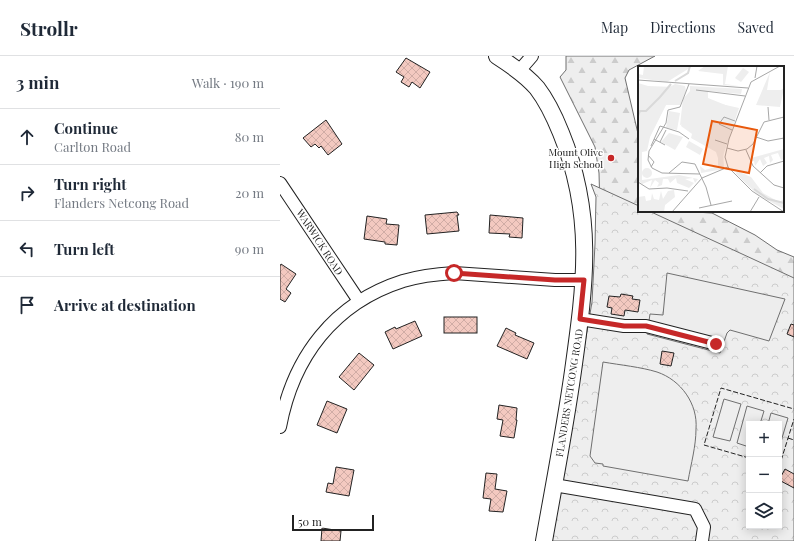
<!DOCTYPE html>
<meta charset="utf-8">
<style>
:root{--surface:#fff;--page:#f2f2f3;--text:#1f2937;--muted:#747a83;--line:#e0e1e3}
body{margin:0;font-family:"Playfair Display",serif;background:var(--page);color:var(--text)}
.controls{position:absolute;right:12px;bottom:12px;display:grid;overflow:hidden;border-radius:0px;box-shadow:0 2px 10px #0003}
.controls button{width:36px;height:36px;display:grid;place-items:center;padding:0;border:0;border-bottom:1px solid var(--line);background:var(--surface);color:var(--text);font:20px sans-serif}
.scale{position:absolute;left:12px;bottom:10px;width:82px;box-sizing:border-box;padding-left:4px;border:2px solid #222;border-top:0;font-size:11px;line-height:14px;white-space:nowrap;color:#222;-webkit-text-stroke:3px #fff;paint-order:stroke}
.stop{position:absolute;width:12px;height:12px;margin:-9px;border:3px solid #c62828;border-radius:50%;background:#fff}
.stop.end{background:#c62828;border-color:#fff;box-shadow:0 1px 4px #0008}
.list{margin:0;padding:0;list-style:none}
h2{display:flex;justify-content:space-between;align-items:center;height:52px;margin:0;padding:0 16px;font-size:17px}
h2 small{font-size:13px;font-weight:400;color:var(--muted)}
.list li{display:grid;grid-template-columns:26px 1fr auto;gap:12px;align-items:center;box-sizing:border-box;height:56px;padding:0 16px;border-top:1px solid var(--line)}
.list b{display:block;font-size:15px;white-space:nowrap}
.list p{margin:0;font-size:13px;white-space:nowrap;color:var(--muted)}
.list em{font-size:13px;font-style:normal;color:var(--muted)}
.icon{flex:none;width:22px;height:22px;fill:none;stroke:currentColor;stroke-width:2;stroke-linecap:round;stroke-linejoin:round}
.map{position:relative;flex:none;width:514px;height:485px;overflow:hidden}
header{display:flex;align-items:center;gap:24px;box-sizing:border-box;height:56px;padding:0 20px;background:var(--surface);border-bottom:1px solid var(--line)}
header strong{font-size:19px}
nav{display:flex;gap:22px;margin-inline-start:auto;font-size:14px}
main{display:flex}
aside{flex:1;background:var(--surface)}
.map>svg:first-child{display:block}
</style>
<header>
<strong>Strollr</strong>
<nav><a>Map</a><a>Directions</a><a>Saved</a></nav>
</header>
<main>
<aside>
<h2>3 min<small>Walk · 190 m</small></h2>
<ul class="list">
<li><svg class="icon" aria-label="ahead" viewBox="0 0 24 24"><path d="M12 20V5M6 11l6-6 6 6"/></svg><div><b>Continue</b><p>Carlton Road</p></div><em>80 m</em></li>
<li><svg class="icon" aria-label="right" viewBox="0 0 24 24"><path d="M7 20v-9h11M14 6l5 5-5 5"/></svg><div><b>Turn right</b><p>Flanders Netcong Road</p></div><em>20 m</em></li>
<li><svg class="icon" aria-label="left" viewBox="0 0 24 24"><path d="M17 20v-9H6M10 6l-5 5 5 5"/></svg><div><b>Turn left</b></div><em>90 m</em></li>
<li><svg class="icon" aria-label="arrive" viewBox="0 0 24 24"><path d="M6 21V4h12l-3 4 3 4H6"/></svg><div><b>Arrive at destination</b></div></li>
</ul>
</aside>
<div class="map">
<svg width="514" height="485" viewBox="0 0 514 485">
<defs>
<pattern id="forest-firs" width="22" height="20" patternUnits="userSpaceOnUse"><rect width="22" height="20" fill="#eee"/><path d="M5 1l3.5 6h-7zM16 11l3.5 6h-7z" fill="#ccc"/></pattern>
<pattern id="park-crowns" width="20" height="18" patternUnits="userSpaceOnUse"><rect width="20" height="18" fill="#eee"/><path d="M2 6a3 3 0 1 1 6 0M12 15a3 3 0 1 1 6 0" fill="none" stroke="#ccc"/></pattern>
<pattern id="building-cross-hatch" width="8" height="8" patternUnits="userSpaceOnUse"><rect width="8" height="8" fill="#f3c9c0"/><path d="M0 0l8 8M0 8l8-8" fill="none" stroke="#d0aca5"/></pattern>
</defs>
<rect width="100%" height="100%" fill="#fff"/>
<path fill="url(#forest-firs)" stroke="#6f6f6f" d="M286 0H375L349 14 345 22 359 82V155H397L432 157 475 179 497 194 514 201V248L320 154 319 117 315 91 280 21 286 14Z"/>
<path fill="url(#park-crowns)" stroke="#6f6f6f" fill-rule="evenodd" d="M311 128 359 150V155H369L514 222V485H271L312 246 315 188 316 141ZM469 368H499V470H469Z"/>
<g fill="#eee" stroke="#6f6f6f">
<path d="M323 306C340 309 361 311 377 316 401 324 418 348 416 373 416 390 411 408 408 425L323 410V408L315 407 310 400Z"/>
<path d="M444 343 461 348 450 385 433 381Z"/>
<path d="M467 350 484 355 480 368H469V391L457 387Z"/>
<path d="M491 357 508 362 499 392V368H488Z"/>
</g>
<path fill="#ededed" stroke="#6f6f6f" d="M387 217 505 243 489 285 450 274 447 277 440 297 367 278 370 258 383 259Z"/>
<g fill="url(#building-cross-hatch)" stroke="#222">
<path d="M126 2 150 16 140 32 132 26 129 31 121 26 124 21 116 16Z"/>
<path d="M46 64 62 88 48 99 41 90 39 92 35 88 31 91 23 82Z"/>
<path d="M177 156 179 159H177L179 175 147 178 145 159Z"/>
<path d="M210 159 243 162 242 182 229 181 230 178 209 177Z"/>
<path d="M87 160 107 163 106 168 119 169 117 189 105 188V186L84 183Z"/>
<path d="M1 208 16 218 6 233 11 237 5 246 0 243V210Z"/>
<path d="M341 238 353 240 352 243 360 244 358 256 345 254 344 260 331 258 332 252 327 251 329 240 340 241Z"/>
<rect x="164" y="261" width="33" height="16"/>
<path d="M135 265 142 280 113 293 105 276 115 271 116 273Z"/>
<path d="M511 268 514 269V281L507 278Z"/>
<path d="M226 272 236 277 235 279 254 287 247 303 217 290Z"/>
<path d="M382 295 394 297 391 310 380 308Z"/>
<path d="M79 297 94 309 74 334 59 321Z"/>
<path d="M47 345 67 353 57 377 37 369Z"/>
<path d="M219 349 237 352 236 364H237L234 382 220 380 223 364 217 363Z"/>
<path d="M56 411 74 414 69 440 46 436 48 427 53 428Z"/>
<path d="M505 413 514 418V432L499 424Z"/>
<path d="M206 417 217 418 215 433 227 435 223 456 209 455 211 443 203 442Z"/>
<path d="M42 472 61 475 60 485H41Z"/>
</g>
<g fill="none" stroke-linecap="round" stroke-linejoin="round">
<g stroke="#222" stroke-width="14">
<g id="minor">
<path d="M239 15 252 0"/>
<path d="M0 127 79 245"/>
<path d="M300 263 344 270H366L436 288"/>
<path d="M0 371C13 301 54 247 123 225 140 220 158 218 174 217L275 224H304"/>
<path d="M274 429 415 453 424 471 422 485"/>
</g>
</g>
<g stroke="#222" stroke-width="18">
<path id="major" d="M217 0C231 9 246 19 257 32 267 45 275 62 281 77 315 160 305 229 293 315 285 372 274 428 264 485"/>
</g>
<use href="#minor" stroke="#fff" stroke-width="12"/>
<use href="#major" stroke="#fff" stroke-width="16"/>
<g stroke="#222" stroke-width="1" stroke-dasharray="5 2" stroke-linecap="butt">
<path d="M508 382 514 384"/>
<path d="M469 402 424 389 441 332 514 353"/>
<path d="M499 411 514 363"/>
</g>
</g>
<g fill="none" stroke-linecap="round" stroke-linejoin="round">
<path stroke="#c62828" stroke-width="5" d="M174 217 275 224H304L300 263 344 270H366L436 288"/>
</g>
<circle fill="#c62828" stroke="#fff" stroke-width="1.5" cx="331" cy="102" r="4"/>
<g text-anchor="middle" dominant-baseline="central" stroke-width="3" stroke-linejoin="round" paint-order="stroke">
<g font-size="10" fill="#222" stroke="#fff" text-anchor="end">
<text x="323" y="96">Mount Olive<tspan x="323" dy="12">High School</tspan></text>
</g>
<g font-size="10" fill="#222" stroke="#fff">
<text transform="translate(40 186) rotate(57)">WARWICK ROAD</text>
<text transform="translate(289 337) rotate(-81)">FLANDERS NETCONG ROAD</text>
</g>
</g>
<g transform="translate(358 10)">
<rect width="146" height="146" fill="#fff"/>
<path d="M6 0H55L29 16 0 12V8L5 9ZM67 0H90L87 18 101 20 85 19V8L60 5ZM132 6 129 24H143L146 22 142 41 118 39ZM37 18 47 20 48 25 42 39H28L12 71 9 85 4 86V114L41 109 60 113 57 117 55 112 47 113 56 117 51 122 39 117 38 112 32 117 30 113H25L24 119 19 121 21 117 17 114 12 122 14 114 4 118 0 114V39ZM52 20 104 23 103 28 70 25V32L100 44 42 59 45 33 52 25ZM54 68H60L85 84 86 103 63 107 62 100 67 104 80 100V92L78 86 53 72ZM146 83V93L143 94 140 87 133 89 135 94 132 97 131 90 126 92 129 97 125 100 122 93 117 100 116 95H113V92ZM99 105 113 111 125 127 141 136 146 133V143L120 129 98 108ZM36 124 37 131 27 139 26 146H0V131L7 130 8 135 13 134 14 127 16 133 21 134 23 125 25 133 30 125Z" fill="#eee"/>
<path d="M0 17 10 20 37 21 3 87V96H0ZM52 31 101 42 85 90 43 60ZM0 136H29L21 146H0Z" fill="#eee"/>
<path d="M105 2 111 6 103 16 97 12ZM31 45 42 47 39 64 28 62ZM31 67 45 71 37 84 23 76ZM51 75 65 83 62 89 48 81ZM4 107a5 5 0 1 1 10 0a5 5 0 1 1-10 0Z" fill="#eee"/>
<path fill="none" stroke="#d9d9d9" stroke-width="2" d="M37 15 50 7 52 0M0 50 2 45H8L22 31 33 18M116 123 130 133 146 137"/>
<path fill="none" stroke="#a7a7a7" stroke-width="1" d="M142 0 113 16 91 73 87 91 90 101 114 125 146 146M117 12 119 0M0 14 110 22M51 18 42 41 30 44 28 57 11 85 10 94 14 102 24 107 62 108M58 24 107 30M130 41 131 54M94 64 81 58 86 51 97 55M118 71 130 75 146 72M16 73 27 79M77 74 89 78M22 76 28 64M13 80 22 60 41 66 51 73M89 82 100 85 109 83 115 78 126 56 146 51M108 84 115 100 136 119 146 122M10 89 16 96 13 101M31 107 44 96 57 98 68 121 73 139M122 107 129 100 146 95M0 116 11 123 29 122 50 125M61 142 94 135M34 146 64 112 90 101M112 146 121 131"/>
<path fill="#e8590c" fill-opacity="0.15" stroke="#e8590c" stroke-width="2" d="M74 55 119 64 111 107 65 98Z"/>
<rect width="146" height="146" fill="none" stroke="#222" stroke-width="2"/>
</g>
</svg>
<div class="controls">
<button>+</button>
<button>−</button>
<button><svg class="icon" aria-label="layers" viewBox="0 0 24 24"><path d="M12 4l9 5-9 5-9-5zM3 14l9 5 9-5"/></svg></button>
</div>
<div class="scale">50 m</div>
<div class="stop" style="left:174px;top:217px"></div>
<div class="stop end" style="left:436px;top:288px"></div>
</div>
</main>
